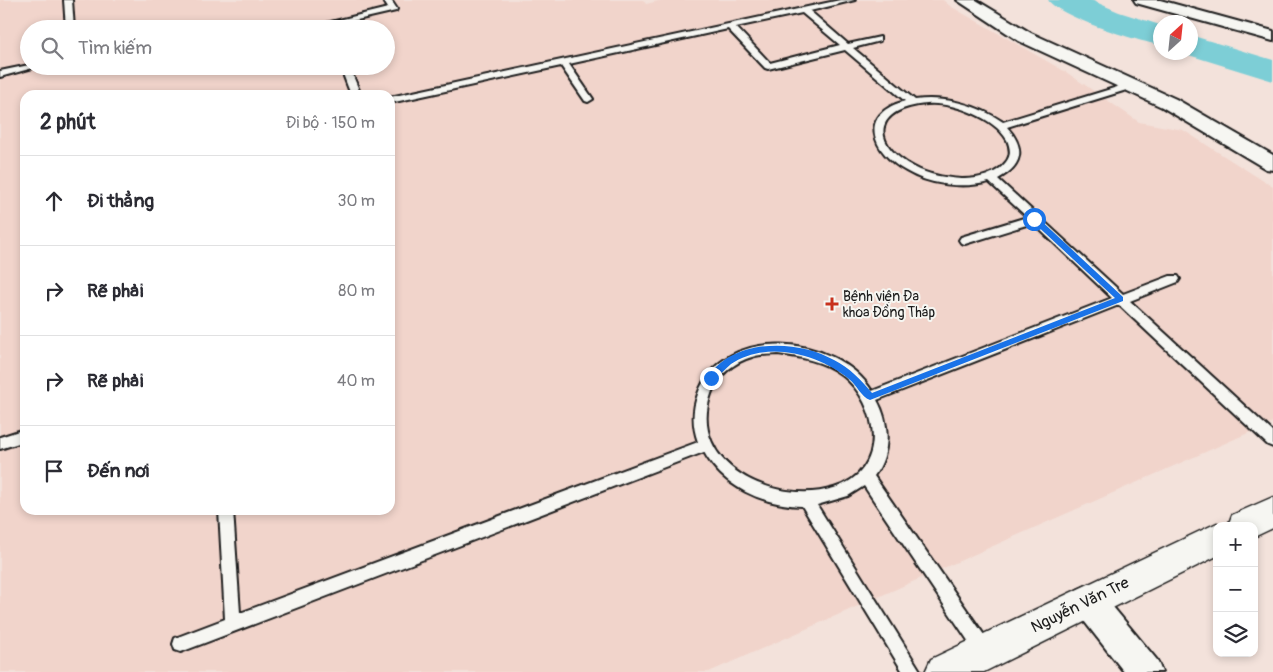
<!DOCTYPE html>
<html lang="vi">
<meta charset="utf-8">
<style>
:root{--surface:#fff;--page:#f2f2f3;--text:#2b2b33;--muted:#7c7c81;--line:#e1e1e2}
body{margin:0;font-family:Pangolin,sans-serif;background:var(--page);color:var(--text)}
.controls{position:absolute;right:15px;bottom:15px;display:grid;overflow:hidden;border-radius:10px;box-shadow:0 2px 8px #0003}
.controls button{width:45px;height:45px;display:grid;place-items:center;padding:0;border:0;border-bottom:1px solid var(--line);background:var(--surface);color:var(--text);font:25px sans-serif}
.compass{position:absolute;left:1153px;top:15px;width:45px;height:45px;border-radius:50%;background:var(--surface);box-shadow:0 2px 8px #0003;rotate:27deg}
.stop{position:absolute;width:15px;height:15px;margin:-11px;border:4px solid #1a73e8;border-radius:50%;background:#fff}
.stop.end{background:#1a73e8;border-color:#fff;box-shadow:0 1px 5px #0008}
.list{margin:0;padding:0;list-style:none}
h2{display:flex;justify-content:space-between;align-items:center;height:65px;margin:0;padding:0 20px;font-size:21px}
h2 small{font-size:16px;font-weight:400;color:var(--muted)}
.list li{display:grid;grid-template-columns:32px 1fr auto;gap:15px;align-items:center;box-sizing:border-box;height:90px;padding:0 20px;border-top:1px solid var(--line)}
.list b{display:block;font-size:19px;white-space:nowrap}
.list em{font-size:16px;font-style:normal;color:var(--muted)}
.icon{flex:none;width:28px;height:28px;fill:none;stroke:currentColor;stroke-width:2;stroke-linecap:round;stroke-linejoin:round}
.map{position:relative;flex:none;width:1273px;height:672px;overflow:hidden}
.search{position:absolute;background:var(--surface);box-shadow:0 2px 8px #0003;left:20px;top:20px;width:375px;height:55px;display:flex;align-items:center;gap:12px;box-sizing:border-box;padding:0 18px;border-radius:28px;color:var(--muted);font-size:19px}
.panel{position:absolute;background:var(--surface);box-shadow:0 2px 8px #0003;left:20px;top:90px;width:375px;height:425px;border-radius:15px}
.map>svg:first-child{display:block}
</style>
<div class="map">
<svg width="1273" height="672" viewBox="0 0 1273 672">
<rect width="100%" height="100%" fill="#f3e2db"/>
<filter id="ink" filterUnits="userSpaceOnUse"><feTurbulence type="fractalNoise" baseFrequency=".02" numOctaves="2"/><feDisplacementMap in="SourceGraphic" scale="10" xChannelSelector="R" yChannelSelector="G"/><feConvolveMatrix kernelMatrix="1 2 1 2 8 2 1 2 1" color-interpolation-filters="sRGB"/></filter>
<g filter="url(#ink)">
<path fill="#f1d4cb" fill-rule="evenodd" d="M0 0H643L646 4 662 0H943L950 6 1066 72 1139 122 1183 130 1273 187V422L709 672H0ZM29 29H386V66H29ZM25 95H390V510H25Z"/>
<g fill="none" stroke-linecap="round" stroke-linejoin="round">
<g fill="#7dced6" fill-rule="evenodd">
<path d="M1048 0H1091L1119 12 1160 25V45C1138 41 1061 18 1048 0Z"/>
<path d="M1190 35 1273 60V81L1179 52H1190Z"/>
</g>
<g stroke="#1c1c1c" stroke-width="4">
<g id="service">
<path d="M64 0H72L74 29H66Z"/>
<path d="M383 0H391L397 9 396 11 318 29H302L388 8Z"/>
<path d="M840 0H855L810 11 848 44 880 37V41L853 48 915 100C945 96 978 105 1003 122L1127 84H1133V88L1007 127C1026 148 1023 166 998 179L1123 294 1170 276H1178L1180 279 1178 282 1130 301 1273 432V447L1268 445 1119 305 877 400C890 423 891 454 874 476L991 645 993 651 991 657 985 659 979 657 864 486 848 496 817 505 921 672H903L802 506C763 505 723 487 704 452L181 652 175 650 173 644 175 638 225 619 219 510H233L240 613 698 442C692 425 692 410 698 394 723 323 837 334 872 391L1112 298 1033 223 965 244 961 243 959 240 961 237 1027 217 989 182C963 189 929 185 906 171 872 152 857 114 905 101L845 50 768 69 765 68 728 29 569 64 593 99 588 102 585 101 561 66 390 103V97ZM802 13 840 45 770 63 736 27ZM927 104C952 102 994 117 1007 140 1010 147 1012 155 1006 162 996 175 978 179 962 179 946 178 928 175 914 167 869 143 874 108 927 104ZM778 354C801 357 824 361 842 375 880 405 889 471 834 488 775 506 686 465 711 394 717 376 734 362 752 357 760 354 769 355 778 354Z"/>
<path d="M29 65 40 66 0 77V71Z"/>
<path d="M340 66H349L361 95H351Z"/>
<path d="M25 429V441L0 449V437Z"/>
</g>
</g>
<g stroke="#1c1c1c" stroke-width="4">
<g id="minor">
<path d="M957 0H976L1031 33 1176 99 1273 155V170L1266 169 1162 107 1019 41Z"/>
<path d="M1134 0H1160L1273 31V41L1136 3Z"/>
<path d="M1088 585 1099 590 1157 660 1162 672H1124L1077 612 1072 601 1077 590Z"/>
</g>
</g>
<g stroke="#1c1c1c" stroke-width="3">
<g id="tertiary">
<path d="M1273 497V528L1254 537V526H1228L1232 515Z"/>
<path d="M1217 523 1223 526H1217V556L984 672H925L931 659Z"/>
</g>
</g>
<use href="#service" fill="#f6f6f2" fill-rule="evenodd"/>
<use href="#minor" fill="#f6f6f2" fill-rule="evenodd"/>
<use href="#tertiary" fill="#f6f6f2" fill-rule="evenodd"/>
</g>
</g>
<path fill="#1a73e8" d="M1032 217H1037L1123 297V301L870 400C861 397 857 385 849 379 819 354 766 340 731 364 725 369 720 375 714 380H708L707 378C733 338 797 339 834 360 850 368 861 380 872 393L1115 298 1032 221Z"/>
<path fill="#c8321e" stroke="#f6f6f2" stroke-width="2" d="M829.5 296.5h5v5h5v5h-5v5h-5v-5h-5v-5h5z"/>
<g text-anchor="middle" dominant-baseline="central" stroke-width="4" stroke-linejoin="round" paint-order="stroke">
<g font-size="14" fill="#1c1c1c" stroke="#f6f6f2" text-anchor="start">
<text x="843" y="296">Bệnh viện Đa<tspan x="843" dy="16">khoa Đồng Tháp</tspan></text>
</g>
<g font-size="16" fill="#1c1c1c" stroke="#f6f6f2">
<text transform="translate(1080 605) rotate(-26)">Nguyễn Văn Tre</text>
</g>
</g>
</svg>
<div class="controls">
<button>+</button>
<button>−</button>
<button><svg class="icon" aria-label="layers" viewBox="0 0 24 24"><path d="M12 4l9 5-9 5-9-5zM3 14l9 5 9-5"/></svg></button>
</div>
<svg class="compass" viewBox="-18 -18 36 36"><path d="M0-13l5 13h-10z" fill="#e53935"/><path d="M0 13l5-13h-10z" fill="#7c7c81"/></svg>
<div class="stop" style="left:1034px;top:219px"></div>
<div class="stop end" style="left:711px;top:378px"></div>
<div class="search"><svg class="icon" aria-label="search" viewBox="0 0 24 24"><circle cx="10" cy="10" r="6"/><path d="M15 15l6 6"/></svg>Tìm kiếm</div>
<section class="panel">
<h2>2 phút<small>Đi bộ · 150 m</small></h2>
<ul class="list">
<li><svg class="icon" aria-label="ahead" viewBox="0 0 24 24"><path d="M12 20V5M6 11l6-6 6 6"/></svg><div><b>Đi thẳng</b></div><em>30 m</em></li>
<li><svg class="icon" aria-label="right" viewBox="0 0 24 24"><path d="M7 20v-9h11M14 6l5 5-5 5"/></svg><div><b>Rẽ phải</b></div><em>80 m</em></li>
<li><svg class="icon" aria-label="right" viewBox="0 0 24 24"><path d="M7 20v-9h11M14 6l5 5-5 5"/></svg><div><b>Rẽ phải</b></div><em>40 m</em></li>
<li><svg class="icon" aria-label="arrive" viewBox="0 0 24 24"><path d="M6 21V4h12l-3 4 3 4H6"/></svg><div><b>Đến nơi</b></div></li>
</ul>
</section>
</div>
